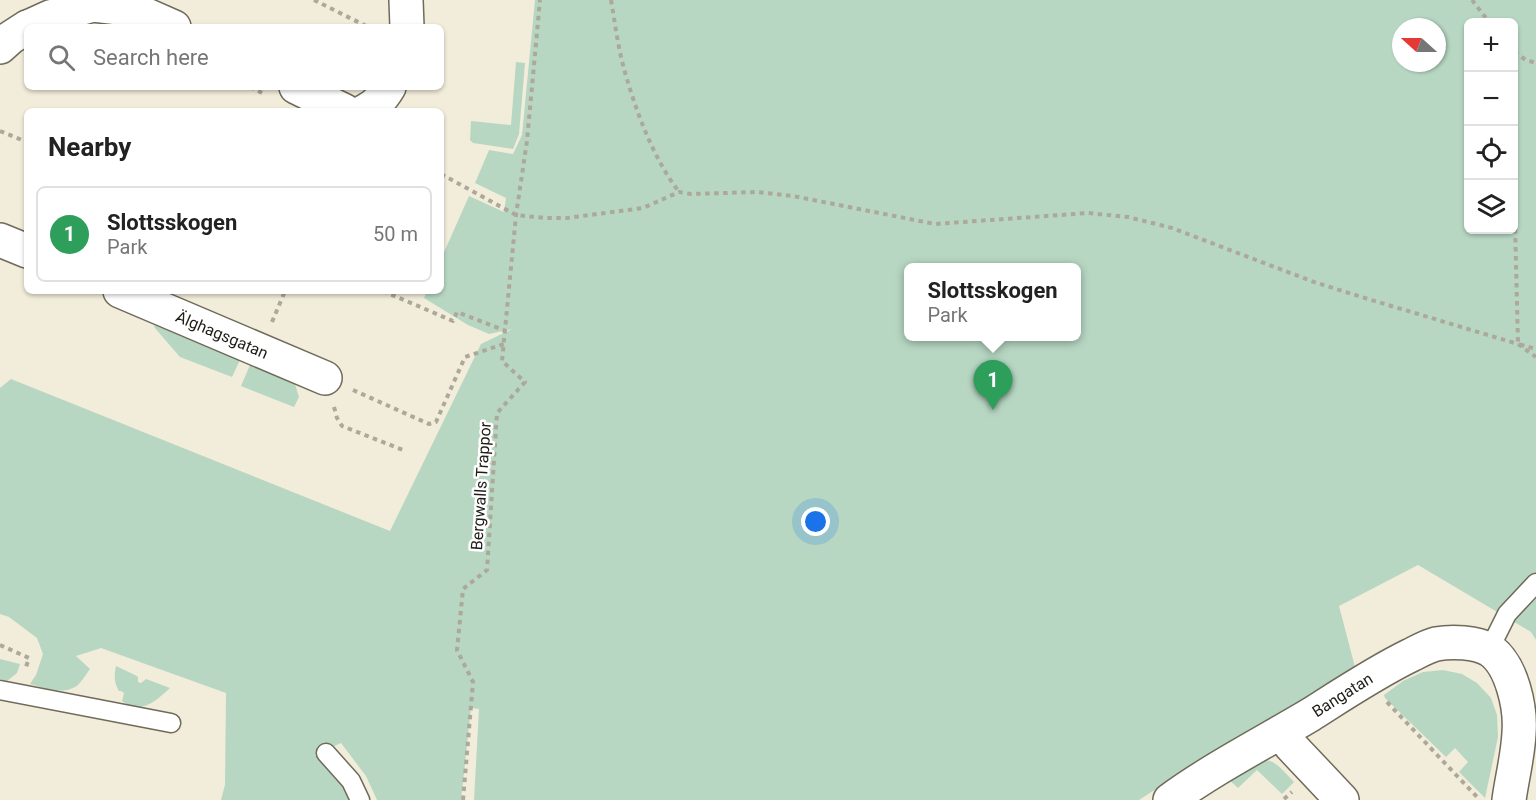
<!DOCTYPE html>
<meta charset="utf-8">
<style>
:root{--surface:#fff;--page:#f2f2f2;--text:#222;--muted:#767676;--line:#e0e0e0;--accent:#bf408b}
body{margin:0;font-family:Roboto,sans-serif;background:var(--page);color:var(--text)}
.controls{position:absolute;right:18px;top:18px;display:grid;overflow:hidden;border-radius:9px;box-shadow:0 2px 4px #0004}
.controls button{width:54px;height:54px;display:grid;place-items:center;padding:0;border:0;border-bottom:2px solid var(--line);background:var(--surface);color:var(--text);font:30px sans-serif}
.compass{position:absolute;left:1392px;top:18px;width:54px;height:54px;border-radius:50%;background:var(--surface);box-shadow:0 2px 4px #0004;rotate:291deg}
.you{position:absolute;left:816px;top:522px;width:21px;height:21px;margin:-15px;border:4px solid #fff;border-radius:50%;background:#1a73e8;box-shadow:0 0 0 9px #1a73e833}
.badge{display:grid;place-items:center;width:39px;height:39px;border-radius:50%;background:var(--accent);color:#fff;font-size:20px;font-weight:700}
.pin{position:absolute;translate:-50% -50px;filter:drop-shadow(0 2px 3px #0008)}
.pin::after{content:'';position:absolute;top:32px;width:21px;height:18px;background:inherit;clip-path:polygon(0 0,100% 0,50% 100%)}
.popup{position:absolute;left:904px;top:263px;width:177px;height:78px;box-sizing:border-box;display:grid;place-content:center;border-radius:9px;background:var(--surface);filter:drop-shadow(0 2px 4px #0005);font-size:20px;white-space:nowrap;color:var(--muted)}
.popup b{font-size:22px;color:var(--text)}
.popup::after{content:'';position:absolute;left:50%;top:100%;margin-left:-12px;border:12px solid transparent;border-top-color:var(--surface)}
.list{margin:0;padding:0;list-style:none}
h2{display:flex;justify-content:space-between;align-items:center;height:78px;margin:0;padding:0 24px;font-size:26px}
h2 small{font-size:20px;font-weight:400;color:var(--muted)}
.list li{display:grid;grid-template-columns:39px 1fr auto;gap:18px;align-items:center;box-sizing:border-box;height:96px;margin:0 12px 12px;padding:0 12px;border:2px solid var(--line);border-radius:9px}
.list b{display:block;font-size:22px;white-space:nowrap}
.list p{margin:0;font-size:20px;white-space:nowrap;color:var(--muted)}
.list em{font-size:20px;font-style:normal;color:var(--muted)}
.icon{flex:none;width:33px;height:33px;fill:none;stroke:currentColor;stroke-width:2;stroke-linecap:round;stroke-linejoin:round}
.map{position:relative;flex:none;width:1536px;height:800px;overflow:hidden}
.search{position:absolute;background:var(--surface);box-shadow:0 2px 4px #0004;left:24px;top:24px;width:420px;height:66px;display:flex;align-items:center;gap:15px;box-sizing:border-box;padding:0 21px;border-radius:9px;color:var(--muted);font-size:22px}
.panel{position:absolute;background:var(--surface);box-shadow:0 2px 4px #0004;left:24px;top:108px;width:420px;height:186px;border-radius:9px}
.map>svg:first-child{display:block}
</style>
<div class="map">
<svg width="1536" height="800" viewBox="0 0 1536 800">
<rect width="100%" height="100%" fill="#f2ecda"/>
<g fill="#b7d7c3" fill-rule="evenodd">
<path d="M535 0H1536V640L1531 632 1418 565 1339 606 1356 671C1282 711 1210 754 1139 800H474L479 709 471 708 461 800H377L366 776 341 743 319 753 349 795 351 800H221L225 785 226 693 101 648 76 656 90 669C86 674 83 680 78 685 64 696 45 688 30 684L36 675 43 654 37 638 9 617 0 614V388L11 379 390 531 481 344 512 329 489 334 468 325 424 298 427 291H441V259L469 196 504 212 506 198 475 183 489 150 513 154 522 135ZM1468 22H1514V230H1468ZM1401 27H1437V63H1401ZM909 268H1077V336H909Z"/>
<path d="M516 62 525 63 519 134 513 149 473 143 470 140 471 121 511 125Z"/>
<path d="M155 325 240 360 232 377 180 357 154 327Z"/>
<path d="M250 365 294 381 299 397 294 407 241 386Z"/>
<path d="M0 659 20 664 17 673 7 681 0 679Z"/>
<path d="M116 666 135 675 138 677V682L141 683 146 679 170 688C157 700 141 716 122 701L124 693 121 691H119C114 683 114 675 116 666Z"/>
<path d="M1443 670 1462 674 1477 683 1491 698 1497 715 1498 737 1485 798 1459 772 1468 762 1455 748 1446 757 1385 698 1384 695 1403 681 1423 672Z"/>
<path d="M1264 760C1276 760 1285 773 1294 782L1282 794 1257 770 1238 788 1227 778Z"/>
</g>
<g fill="none" stroke-linecap="round" stroke-linejoin="round">
<g stroke="#6f6a5a" stroke-width="21">
<g id="service">
<path d="M1489 650 1507 614 1536 583"/>
<path d="M0 690 171 723"/>
<path d="M326 753 351 781 360 800"/>
</g>
</g>
<g stroke="#6f6a5a" stroke-width="36">
<g id="minor">
<path d="M131 0 128 9 142 13 174 27"/>
<path d="M406 0 407 27"/>
<path d="M28 27 50 17 93 5 128 9"/>
<path d="M0 47 10 38 27 27"/>
<path d="M296 87 345 111"/>
<path d="M365 111C376 106 383 97 389 87"/>
<path d="M0 240 27 251"/>
<path id="s1" d="M120 291 325 378"/>
<path d="M1281 732 1291 746 1342 800"/>
<path id="s2" d="M1170 800C1214 768 1263 743 1310 715 1343 694 1376 672 1411 655 1419 651 1428 646 1436 644 1452 641 1476 642 1490 650 1512 665 1521 708 1519 733 1518 755 1512 778 1509 800"/>
</g>
</g>
<g stroke="#aca89a" stroke-width="4" stroke-dasharray="4.5 4.5" stroke-linecap="butt">
<path d="M314 0 368 27"/>
<path d="M611 0C615 23 618 47 624 69 636 111 652 156 679 192"/>
<path d="M1472 0 1489 22"/>
<path d="M1514 52 1526 60 1536 63"/>
<path d="M250 87 266 95"/>
<path d="M0 131 27 142"/>
<path d="M441 174 516 215 545 218H567L643 208 679 192 691 194 757 192 793 196 935 224 1088 213 1128 217 1172 228 1314 282 1368 299 1518 344 1536 357"/>
<path d="M1514 184 1518 344 1536 349"/>
<path d="M383 291 453 321 457 312 506 331"/>
<path d="M272 322 285 291"/>
<path d="M353 390 429 424 436 422 465 357 504 344"/>
<path d="M334 407 337 418 342 426 403 450"/>
<path d="M0 645 29 658 25 670"/>
<path d="M1387 702 1477 797"/>
<path d="M1284 799 1292 792"/>
<path d="M463 800 473 682 457 650 463 589 487 570 497 413 525 382 502 361 516 215 527 141 540 0"/>
</g>
<use href="#service" stroke="#fff" stroke-width="18"/>
<use href="#minor" stroke="#fff" stroke-width="33"/>
</g>
<g text-anchor="middle" dominant-baseline="central" stroke-width="5" stroke-linejoin="round" paint-order="stroke">
<g font-size="16" fill="#201e18" stroke="#fff">
<text stroke="none"><textPath href="#s1" startOffset="111">Älghagsgatan</textPath></text>
<text transform="translate(481 486) rotate(-86)">Bergwalls Trappor</text>
<text stroke="none"><textPath href="#s2" startOffset="202">Bangatan</textPath></text>
</g>
</g>
</svg>
<div class="controls">
<button>+</button>
<button>−</button>
<button><svg class="icon" aria-label="locate" viewBox="0 0 24 24"><circle cx="12" cy="12" r="6"/><path d="M12 2v4M12 18v4M2 12h4M18 12h4"/></svg></button>
<button><svg class="icon" aria-label="layers" viewBox="0 0 24 24"><path d="M12 4l9 5-9 5-9-5zM3 14l9 5 9-5"/></svg></button>
</div>
<svg class="compass" viewBox="-18 -18 36 36"><path d="M0-13l5 13h-10z" fill="#e53935"/><path d="M0 13l5-13h-10z" fill="#767676"/></svg>
<div class="you"></div>
<div class="pin badge" style="left:993px;top:410px;background:#2e9e5b">1</div>
<div class="popup"><b>Slottsskogen</b>Park</div>
<div class="search"><svg class="icon" aria-label="search" viewBox="0 0 24 24"><circle cx="10" cy="10" r="6"/><path d="M15 15l6 6"/></svg>Search here</div>
<section class="panel">
<h2>Nearby<small></small></h2>
<ul class="list">
<li><span class="badge" style="background:#2e9e5b">1</span><div><b>Slottsskogen</b><p>Park</p></div><em>50 m</em></li>
</ul>
</section>
</div>
